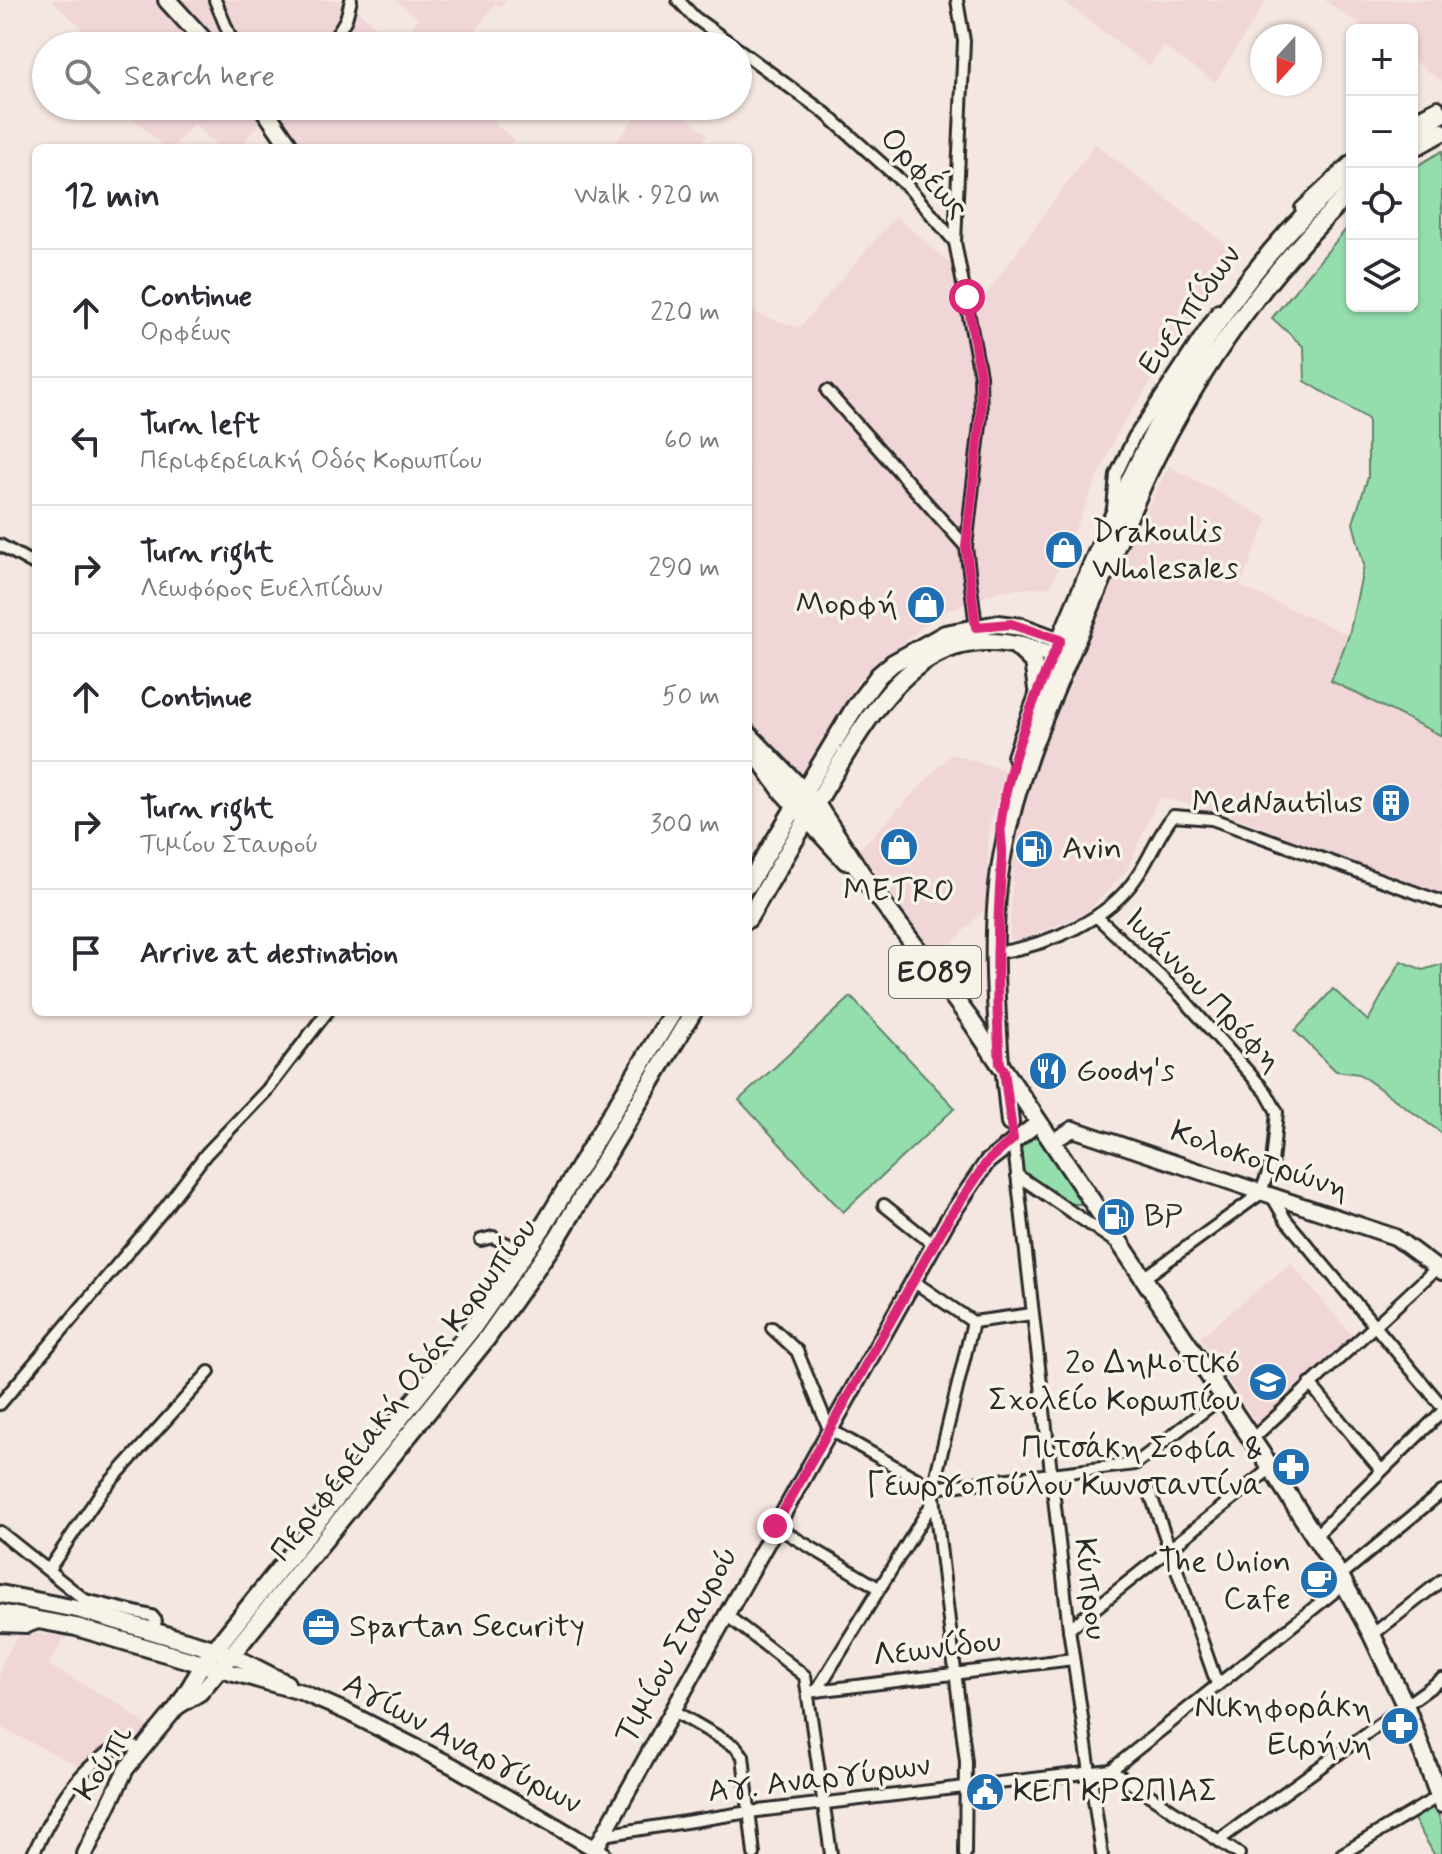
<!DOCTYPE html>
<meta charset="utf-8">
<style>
:root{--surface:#fff;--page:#f7f7f7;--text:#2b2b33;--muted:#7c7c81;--line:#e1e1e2}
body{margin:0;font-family:Mynerve,sans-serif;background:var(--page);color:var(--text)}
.controls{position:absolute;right:24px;top:24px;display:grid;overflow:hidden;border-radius:12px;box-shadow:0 2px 6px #0004}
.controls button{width:72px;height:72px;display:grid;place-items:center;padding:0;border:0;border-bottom:2px solid var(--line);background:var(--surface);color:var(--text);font:40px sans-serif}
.compass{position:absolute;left:1250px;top:24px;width:72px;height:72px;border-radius:50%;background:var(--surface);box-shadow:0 2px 6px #0004;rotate:201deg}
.stop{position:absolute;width:24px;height:24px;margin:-18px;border:6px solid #db2777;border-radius:50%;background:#fff}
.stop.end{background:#db2777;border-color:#fff;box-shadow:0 2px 8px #0008}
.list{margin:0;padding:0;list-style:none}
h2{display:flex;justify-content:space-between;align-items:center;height:104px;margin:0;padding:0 32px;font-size:34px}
h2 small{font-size:26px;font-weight:400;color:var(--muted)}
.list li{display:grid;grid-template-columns:52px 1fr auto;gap:24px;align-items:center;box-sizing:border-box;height:128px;padding:0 32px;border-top:2px solid var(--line)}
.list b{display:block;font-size:30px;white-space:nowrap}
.list p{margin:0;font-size:26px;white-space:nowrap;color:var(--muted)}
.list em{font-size:26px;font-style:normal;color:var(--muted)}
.icon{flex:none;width:44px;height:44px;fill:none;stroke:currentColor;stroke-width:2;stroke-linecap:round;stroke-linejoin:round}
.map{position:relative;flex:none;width:1442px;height:1854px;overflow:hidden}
.search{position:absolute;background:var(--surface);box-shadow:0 2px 6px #0004;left:32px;top:32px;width:720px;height:88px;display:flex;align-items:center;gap:20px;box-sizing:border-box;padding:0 28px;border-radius:44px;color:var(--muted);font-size:30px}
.panel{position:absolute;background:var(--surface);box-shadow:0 2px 6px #0004;left:32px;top:144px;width:720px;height:872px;border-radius:12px}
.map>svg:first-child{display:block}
</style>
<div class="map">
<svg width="1442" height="1854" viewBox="0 0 1442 1854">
<rect width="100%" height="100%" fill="#f4e6e1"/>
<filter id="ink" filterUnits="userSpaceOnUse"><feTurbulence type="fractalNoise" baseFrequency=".0125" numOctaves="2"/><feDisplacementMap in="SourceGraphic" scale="16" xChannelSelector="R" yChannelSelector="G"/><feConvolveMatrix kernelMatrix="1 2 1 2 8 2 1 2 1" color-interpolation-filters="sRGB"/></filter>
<g filter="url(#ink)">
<g fill="#f1d6d8">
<path d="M51 0H353L357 10 397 46H66L82 28Z"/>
<path d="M395 0H506L501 7 495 4 464 46H398L418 18Z"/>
<path d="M1062 0H1267L1215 82 1164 47 1149 66Z"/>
<path d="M1324 0H1442V81L1412 60V30H1368Z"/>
<path d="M120 106H498L502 109 493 123 515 140 508 148H297L278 116 259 123 240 148H220L194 124 172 148H165Z"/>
<path d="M644 106H672L707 134 699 148H612Z"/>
<path d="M1095 144 1237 253 1117 433 1050 587 1001 590 937 615 858 680 808 772 790 770 748 726V317L751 312 799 328 896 216 986 295Z"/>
<path d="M1169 466 1268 519 1240 586 1349 635 1331 681 1442 736V896L1227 814 1159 797 1127 870 1087 912 1017 942 1009 938 1016 826 1034 758 1071 685 1102 600Z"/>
<path d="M951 754 1005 770 989 828 986 908 949 946 956 955 943 967 859 850Z"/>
<path d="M1291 1263 1354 1338 1258 1426 1200 1337Z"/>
<path d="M19 1633 66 1636 48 1665 118 1703 149 1727 139 1738 119 1740 81 1767 0 1727V1667Z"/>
</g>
<g fill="#94deae" stroke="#60846c" stroke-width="2">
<path d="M1442 151V736L1331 681 1349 635 1364 565 1353 523 1368 477V419L1305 381 1304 347 1272 318 1352 222V306H1412V169Z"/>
<path d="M1401 961 1423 970 1442 964V1133L1359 1074 1336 1071 1295 1031 1333 989 1368 1021Z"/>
<path d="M851 997 955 1108 843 1212 739 1100Z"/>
<path d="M1030 1133 1035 1134 1082 1204H1066L1023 1173 1020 1137Z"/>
<path d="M1434 1801 1442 1826V1854H1434L1411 1814Z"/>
</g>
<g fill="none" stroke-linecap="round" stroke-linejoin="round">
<g stroke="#2b2b2b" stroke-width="16">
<g id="street">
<path d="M215 0 234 46"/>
<path d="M678 0 694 17 734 46"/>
<path d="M330 46 346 19 351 0"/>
<path d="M738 49 825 113 909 188 955 242 980 375 981 416 966 547 976 627"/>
<path d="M1412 119 1438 106"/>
<path d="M1301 208 1352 160"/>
<path d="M955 242 964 41 957 0"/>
<path d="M827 391 966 547"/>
<path d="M1113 509 1116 475 1134 437 1218 310"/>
<path d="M0 545 36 565"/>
<path d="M1097 917 1180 995 1266 1092 1277 1112 1272 1163 1260 1194 1144 1278"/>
<path d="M996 953C1048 945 1108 921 1138 875 1151 856 1159 833 1173 816L1212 819 1442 902"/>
<path d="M1013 1139 1069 1629 1102 1854"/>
<path d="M1017 1175 1114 1241"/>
<path d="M1273 1198 1286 1220 1442 1406"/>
<path d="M884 1205 934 1245"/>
<path d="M481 1240 493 1237 525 1253"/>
<path d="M913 1281 973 1322 1032 1314"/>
<path d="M772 1328 797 1351 829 1429 933 1488"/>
<path d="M1310 1384 1381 1470"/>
<path d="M0 1404 165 1208 206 1154 267 1090 327 1012"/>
<path d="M1251 1440 1437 1268"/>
<path d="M933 1488 1135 1464 1222 1397"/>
<path d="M1150 1493 1217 1684"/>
<path d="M775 1526 877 1587"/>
<path d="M0 1532 85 1600 152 1616 156 1621 153 1630"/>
<path d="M1314 1537 1442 1412"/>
<path d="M49 1569 102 1491 209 1372"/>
<path d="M1340 1576 1442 1492"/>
<path d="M725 1614 805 1676 831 1854"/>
<path d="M0 1626 27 1627 41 1622"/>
<path d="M1069 1629 1271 1468"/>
<path d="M1372 1635 1442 1580"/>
<path d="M817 1690 933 1502"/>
<path d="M808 1692 1073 1659"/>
<path d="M672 1710 736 1747 743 1756 754 1854"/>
<path d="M1111 1770 1344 1584"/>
<path d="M603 1835 749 1812 1111 1770 1239 1854"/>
<path d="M1219 1840 1442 1679"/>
<path d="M33 1854C54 1810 78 1764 125 1744L142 1749"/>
<path d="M965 1854 966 1762 933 1488 973 1322"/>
<path d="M1342 1854 1439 1796"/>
</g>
</g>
<g stroke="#2b2b2b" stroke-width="20">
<g id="secondary">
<path d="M1053 1141 1073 1129 1395 1237 1442 1272"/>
<path d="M232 1655 287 1683"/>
<path d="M177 1707 200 1693 220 1669 301 1692 347 1712 453 1766 602 1853"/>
<path d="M596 1848 947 1221 987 1162 1039 1122"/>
<path d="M85 1854 126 1769 177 1707 203 1664"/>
</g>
</g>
<g stroke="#2b2b2b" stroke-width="22">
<g id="primary">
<path d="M167 0 209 46"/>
<path d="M262 106 291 148"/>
<path d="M1412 131 1442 114"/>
<path d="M1412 149 1442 132"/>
<path d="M1015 645 1033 662 1037 689"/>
<path d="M748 734 816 804 867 882 969 1018 1271 1468 1340 1576 1372 1635 1406 1707 1442 1804"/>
<path d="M749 744 782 791 846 861"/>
<path d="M1016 757C1036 696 1060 639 1085 581 1147 433 1225 275 1352 171"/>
<path d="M748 885 855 707 879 675 893 663 945 634 998 624 1022 627 1068 644"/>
<path d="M748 919C774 875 800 831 826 787 883 691 934 603 1062 660"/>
<path d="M1000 1063C995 994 990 920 1003 852 1018 767 1055 692 1088 613 1109 565 1128 516 1150 469 1200 367 1270 269 1352 191"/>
<path d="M1005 1075 1010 1123"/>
<path d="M0 1594 81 1610 223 1652"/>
<path d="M0 1613 76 1627 220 1669 487 1338 558 1237 693 1012"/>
<path d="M203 1664 474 1326 543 1227 673 1012"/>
</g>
</g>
<use href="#street" stroke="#f7f3e8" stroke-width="10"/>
<use href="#secondary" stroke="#f7f3e8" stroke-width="14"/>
<use href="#primary" stroke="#f7f3e8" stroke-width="16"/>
</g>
</g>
<g fill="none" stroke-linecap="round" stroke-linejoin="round" filter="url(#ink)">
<path stroke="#db2777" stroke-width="10" d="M775 1526 947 1221 987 1162 1013 1139 1004 1070 1000 1064C995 994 997 927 1002 857 1003 845 999 832 1001 820 1009 759 1034 696 1060 640L1011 624 976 627 966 547 981 416 980 375 967 297"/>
</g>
<defs>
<g id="shop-disc" transform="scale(2)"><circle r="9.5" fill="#1f6fb2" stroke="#f7f3e8"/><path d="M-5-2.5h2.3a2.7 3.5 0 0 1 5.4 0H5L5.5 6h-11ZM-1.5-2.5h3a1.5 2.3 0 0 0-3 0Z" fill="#fff"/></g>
<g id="building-disc" transform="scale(2)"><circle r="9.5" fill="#1f6fb2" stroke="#f7f3e8"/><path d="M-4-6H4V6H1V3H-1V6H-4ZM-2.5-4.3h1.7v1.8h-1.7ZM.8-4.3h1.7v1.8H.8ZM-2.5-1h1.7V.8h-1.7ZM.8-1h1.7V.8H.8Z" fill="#fff"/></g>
<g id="fuel-disc" transform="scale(2)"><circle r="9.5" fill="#1f6fb2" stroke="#f7f3e8"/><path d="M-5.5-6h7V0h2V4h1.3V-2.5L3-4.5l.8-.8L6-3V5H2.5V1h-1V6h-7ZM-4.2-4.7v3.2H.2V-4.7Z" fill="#fff"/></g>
<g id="restaurant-disc" transform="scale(2)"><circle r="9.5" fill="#1f6fb2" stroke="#f7f3e8"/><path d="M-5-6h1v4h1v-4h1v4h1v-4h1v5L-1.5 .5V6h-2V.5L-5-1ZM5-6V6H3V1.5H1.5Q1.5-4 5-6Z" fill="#fff"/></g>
<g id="school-disc" transform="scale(2)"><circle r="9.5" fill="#1f6fb2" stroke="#f7f3e8"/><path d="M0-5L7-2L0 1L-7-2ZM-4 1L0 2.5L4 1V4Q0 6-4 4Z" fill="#fff"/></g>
<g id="pharmacy-disc" transform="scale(2)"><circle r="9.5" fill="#1f6fb2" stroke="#f7f3e8"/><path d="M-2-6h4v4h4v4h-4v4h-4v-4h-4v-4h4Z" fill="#fff"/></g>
<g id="cafe-disc" transform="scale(2)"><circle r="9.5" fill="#1f6fb2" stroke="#f7f3e8"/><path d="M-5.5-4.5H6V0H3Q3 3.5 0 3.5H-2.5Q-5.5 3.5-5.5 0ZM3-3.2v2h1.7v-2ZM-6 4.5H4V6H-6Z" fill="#fff"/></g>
<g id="office-disc" transform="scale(2)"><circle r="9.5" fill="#1f6fb2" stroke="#f7f3e8"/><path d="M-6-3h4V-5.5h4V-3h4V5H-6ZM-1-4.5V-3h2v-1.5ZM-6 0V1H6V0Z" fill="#fff"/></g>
<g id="civic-disc" transform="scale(2)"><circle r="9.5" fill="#1f6fb2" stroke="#f7f3e8"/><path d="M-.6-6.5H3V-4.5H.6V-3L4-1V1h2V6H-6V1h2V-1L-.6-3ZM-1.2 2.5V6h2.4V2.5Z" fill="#fff"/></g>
</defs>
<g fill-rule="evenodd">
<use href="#shop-disc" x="1064" y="550"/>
<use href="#shop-disc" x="926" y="605"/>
<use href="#building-disc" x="1391" y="803"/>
<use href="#shop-disc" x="899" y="847"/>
<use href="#fuel-disc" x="1034" y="849"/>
<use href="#restaurant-disc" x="1048" y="1071"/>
<use href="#fuel-disc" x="1116" y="1217"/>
<use href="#school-disc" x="1268" y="1382"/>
<use href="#pharmacy-disc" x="1291" y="1467"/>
<use href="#cafe-disc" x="1319" y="1580"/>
<use href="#office-disc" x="321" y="1627"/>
<use href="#pharmacy-disc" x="1400" y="1726"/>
<use href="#civic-disc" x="985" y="1792"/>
</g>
<g text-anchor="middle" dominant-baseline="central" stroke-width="7" stroke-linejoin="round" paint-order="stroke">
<rect fill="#f7f3e8" stroke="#686764" stroke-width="2" x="889" y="946" width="92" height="52" rx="6"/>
<g font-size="30" font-weight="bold" fill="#2b2b2b">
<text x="935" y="972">ΕΟ89</text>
</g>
<g font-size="32" fill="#2b2b2b" stroke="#f7f3e8">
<text transform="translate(924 173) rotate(46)">Ορφέως</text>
<text transform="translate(1190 310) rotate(-54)">Ευελπίδων</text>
<text transform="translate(1203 990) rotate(46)">Ιωάννου Πρόφη</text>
<text transform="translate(1260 1161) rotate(19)">Κολοκοτρώνη</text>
<text transform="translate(404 1390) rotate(-53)">Περιφερειακή Οδός Κορωπίου</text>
<text transform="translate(1090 1589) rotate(83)">Κύπρου</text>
<text transform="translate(677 1645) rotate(-61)">Τιμίου Σταυρού</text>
<text transform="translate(937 1649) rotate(-7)">Λεωνίδου</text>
<text transform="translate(462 1744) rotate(28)">Αγίων Αναργύρων</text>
<text transform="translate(104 1763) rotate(-58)">Κούπι</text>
<text transform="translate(819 1779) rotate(-7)">Αγ. Αναργύρων</text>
</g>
<g font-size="32" fill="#2b2b2b" stroke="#f7f3e8" text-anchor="start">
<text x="1092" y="532">Drakoulis<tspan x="1092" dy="37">Wholesales</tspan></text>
<text x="898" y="605" text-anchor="end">Μορφή</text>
<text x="1363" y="803" text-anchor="end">MedNautilus</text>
<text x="1062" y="849">Avin</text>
<text x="899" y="891" text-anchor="middle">METRO</text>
<text x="1076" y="1071">Goody's</text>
<text x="1144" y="1217">BP</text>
<text x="1240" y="1364" text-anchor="end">2ο Δημοτικό<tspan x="1240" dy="37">Σχολείο Κορωπίου</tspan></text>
<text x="1263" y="1449" text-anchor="end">Πιτσάκη Σοφία &amp;<tspan x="1263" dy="37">Γεωργοπούλου Κωνσταντίνα</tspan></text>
<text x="1291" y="1562" text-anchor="end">The Union<tspan x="1291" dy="37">Cafe</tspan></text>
<text x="349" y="1627">Spartan Security</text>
<text x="1372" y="1708" text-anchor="end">Νικηφοράκη<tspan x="1372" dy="37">Ειρήνη</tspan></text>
<text x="1013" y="1792">ΚΕΠ ΚΡΩΠΙΑΣ</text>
</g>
</g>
</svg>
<div class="controls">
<button>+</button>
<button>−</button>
<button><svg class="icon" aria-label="locate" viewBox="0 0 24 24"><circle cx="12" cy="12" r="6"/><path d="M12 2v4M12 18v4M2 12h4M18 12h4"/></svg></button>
<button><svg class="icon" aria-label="layers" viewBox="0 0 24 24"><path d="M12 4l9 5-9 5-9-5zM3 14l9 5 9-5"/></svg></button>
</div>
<svg class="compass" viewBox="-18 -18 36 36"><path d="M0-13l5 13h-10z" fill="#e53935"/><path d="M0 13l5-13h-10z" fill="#7c7c81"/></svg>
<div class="stop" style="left:967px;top:297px"></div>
<div class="stop end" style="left:775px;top:1526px"></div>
<div class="search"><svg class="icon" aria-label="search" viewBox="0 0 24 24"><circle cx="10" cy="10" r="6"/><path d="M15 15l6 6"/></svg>Search here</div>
<section class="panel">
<h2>12 min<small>Walk · 920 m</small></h2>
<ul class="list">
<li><svg class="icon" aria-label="ahead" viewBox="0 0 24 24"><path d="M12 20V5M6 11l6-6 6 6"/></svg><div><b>Continue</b><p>Ορφέως</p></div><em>220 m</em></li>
<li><svg class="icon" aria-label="left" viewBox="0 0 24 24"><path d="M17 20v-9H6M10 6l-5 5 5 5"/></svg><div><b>Turn left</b><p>Περιφερειακή Οδός Κορωπίου</p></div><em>60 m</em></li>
<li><svg class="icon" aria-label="right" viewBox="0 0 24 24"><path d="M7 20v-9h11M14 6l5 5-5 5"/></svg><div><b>Turn right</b><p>Λεωφόρος Ευελπίδων</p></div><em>290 m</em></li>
<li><svg class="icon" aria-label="ahead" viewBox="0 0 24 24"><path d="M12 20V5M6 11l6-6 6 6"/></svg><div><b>Continue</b></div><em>50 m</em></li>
<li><svg class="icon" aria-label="right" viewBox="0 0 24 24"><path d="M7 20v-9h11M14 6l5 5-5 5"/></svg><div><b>Turn right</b><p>Τιμίου Σταυρού</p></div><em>300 m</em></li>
<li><svg class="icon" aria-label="arrive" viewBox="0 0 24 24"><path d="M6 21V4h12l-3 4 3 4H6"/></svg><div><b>Arrive at destination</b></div></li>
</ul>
</section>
</div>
